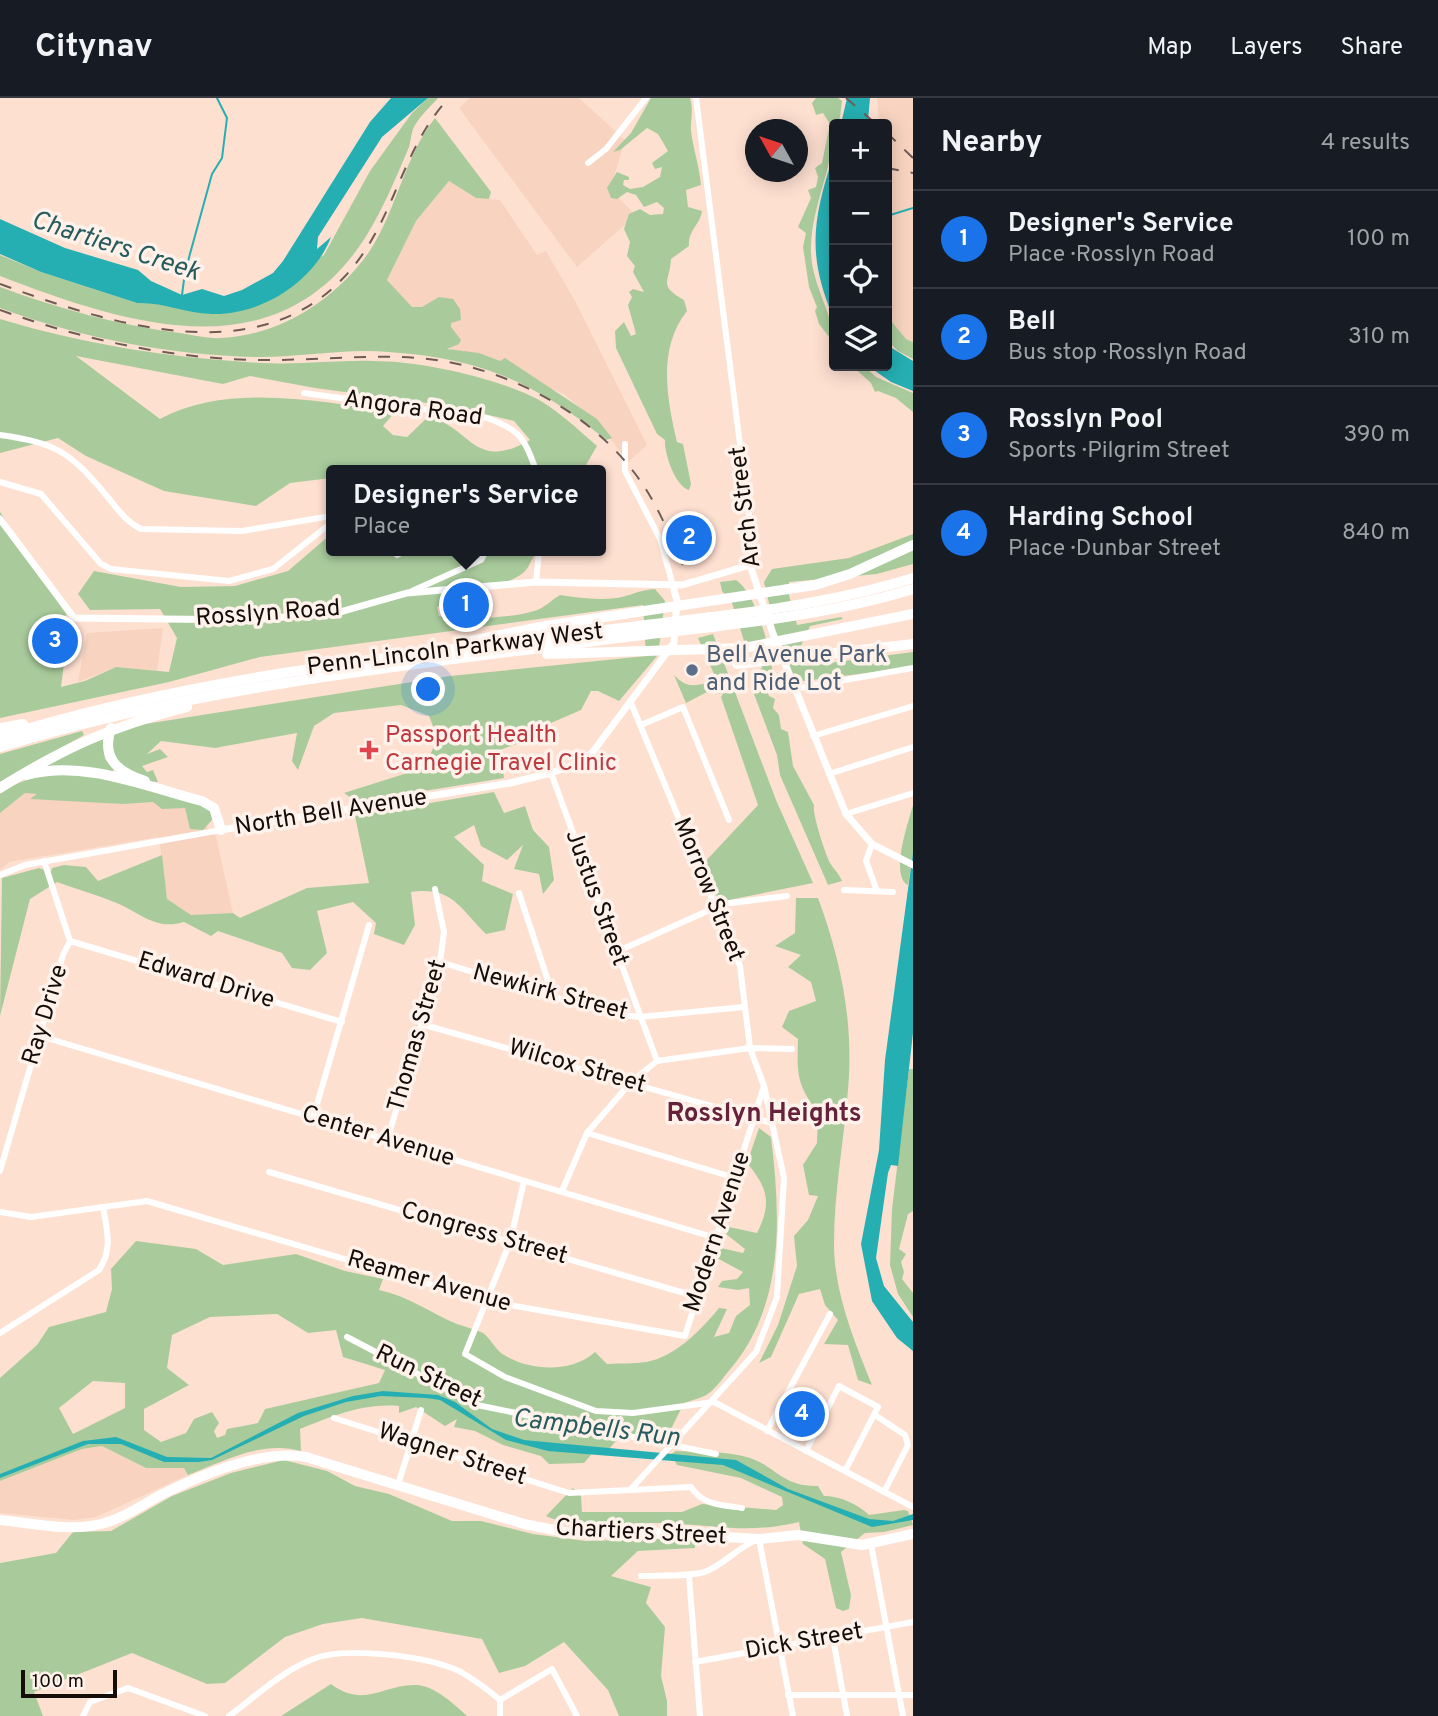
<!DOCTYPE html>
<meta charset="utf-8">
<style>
:root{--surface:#171b24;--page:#242831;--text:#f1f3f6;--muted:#9ea1a6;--line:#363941;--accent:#1a73e8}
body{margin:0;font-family:Overpass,sans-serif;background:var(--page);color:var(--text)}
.controls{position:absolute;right:21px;top:21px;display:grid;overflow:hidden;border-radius:7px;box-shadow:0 4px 18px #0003}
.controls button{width:63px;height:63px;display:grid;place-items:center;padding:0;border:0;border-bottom:2px solid var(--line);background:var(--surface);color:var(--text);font:35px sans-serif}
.compass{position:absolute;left:745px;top:21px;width:63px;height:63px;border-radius:50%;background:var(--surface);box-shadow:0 4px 18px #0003;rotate:310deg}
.scale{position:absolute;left:21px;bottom:18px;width:96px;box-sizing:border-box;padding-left:7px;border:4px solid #160c08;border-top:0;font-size:19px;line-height:24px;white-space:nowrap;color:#160c08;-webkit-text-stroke:5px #fef2eb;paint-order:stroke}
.you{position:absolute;left:429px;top:592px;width:24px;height:24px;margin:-18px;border:5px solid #fff;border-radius:50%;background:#1a73e8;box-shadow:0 0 0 10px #1a73e833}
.badge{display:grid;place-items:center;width:46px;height:46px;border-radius:50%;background:var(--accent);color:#fff;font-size:23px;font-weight:700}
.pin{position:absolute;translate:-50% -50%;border:4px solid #fff;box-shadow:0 2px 7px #0006}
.popup{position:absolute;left:326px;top:367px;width:280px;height:91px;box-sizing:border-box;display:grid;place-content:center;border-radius:7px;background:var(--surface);filter:drop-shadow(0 2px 5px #0005);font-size:23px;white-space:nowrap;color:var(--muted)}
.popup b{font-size:26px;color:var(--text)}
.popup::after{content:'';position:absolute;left:50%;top:100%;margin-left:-14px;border:14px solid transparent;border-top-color:var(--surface)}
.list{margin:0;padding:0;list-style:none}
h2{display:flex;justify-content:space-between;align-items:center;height:91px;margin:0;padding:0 28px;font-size:30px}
h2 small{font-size:23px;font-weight:400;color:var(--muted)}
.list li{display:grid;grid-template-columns:46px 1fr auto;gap:21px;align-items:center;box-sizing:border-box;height:98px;padding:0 28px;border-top:2px solid var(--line)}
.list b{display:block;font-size:26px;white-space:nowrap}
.list p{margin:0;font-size:23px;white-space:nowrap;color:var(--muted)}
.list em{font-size:23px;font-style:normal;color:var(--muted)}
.icon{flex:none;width:38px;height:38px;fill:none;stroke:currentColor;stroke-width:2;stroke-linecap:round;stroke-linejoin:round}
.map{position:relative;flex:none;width:913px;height:1618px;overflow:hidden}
header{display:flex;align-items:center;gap:42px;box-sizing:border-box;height:98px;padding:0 35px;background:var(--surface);border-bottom:2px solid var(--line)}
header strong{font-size:33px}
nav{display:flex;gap:38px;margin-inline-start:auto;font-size:24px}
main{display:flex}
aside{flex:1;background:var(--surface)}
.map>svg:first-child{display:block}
</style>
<header>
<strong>Citynav</strong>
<nav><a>Map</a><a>Layers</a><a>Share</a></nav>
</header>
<main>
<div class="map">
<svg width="913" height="1618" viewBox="0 0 913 1618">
<rect width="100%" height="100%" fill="#fee0d1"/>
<g fill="#f7d3c0">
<path d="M470 0H579L625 42 610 92 636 117 577 169 459 10Z"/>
<path d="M877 0H913V244L906 241 887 218V26H879Z"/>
<path d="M449 83 476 100 500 102 537 157 546 153 575 203 647 347 628 364 600 327 564 296 454 255 387 182 416 123Z"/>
<path d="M163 530 157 573 116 569 78 584 87 535Z"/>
<path d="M25 695 185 706 216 739 233 815 191 817 167 801 159 739 9 764 0 772V715Z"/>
<path d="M103 1348 146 1370H184L188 1377 96 1419 75 1422 0 1415V1383L82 1351Z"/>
</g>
<g fill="#a9cb9c" fill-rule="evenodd">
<path d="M428 0H438C430 9 420 18 414 29 411 35 411 42 409 49 396 80 383 111 365 140 277 277 125 226 0 178V157L41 174 137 205H152L211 216 324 157 370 73 412 15Z"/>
<path d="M651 0H690C694 15 690 22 691 33 693 50 699 67 701 87L686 92 688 109 702 113C700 127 688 132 689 148L671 161C670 184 657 187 684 202L687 213C657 251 667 301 677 344L683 346 691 386 689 392C675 388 664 355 665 342L657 336 616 250 615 233 624 224 631 238 636 236 628 207 632 199 629 194 633 191 644 194 633 174 635 168 627 158 630 144 624 131 629 116 640 111 650 117 663 116 664 110 657 104 644 109 636 97 627 94 617 101 611 100 607 90 617 74 629 79V82H624L623 87 630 91 643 89 660 79 662 69 655 71 652 65 668 53 658 36 647 30 620 52 613 54 631 35Z"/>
<path d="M816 0H838L842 3 839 26H834C834 68 812 106 811 149 810 186 834 216 834 245L819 226 815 213 817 209 809 189 803 149 806 135 798 129 811 100 808 92 816 89 818 79 815 70 822 65 830 26 823 15 816 17 812 5Z"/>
<path d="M435 20 491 94 489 101 476 100 449 83 416 123 387 182 412 209H422L439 199 453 201 460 211 461 222 451 225V229L461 242 459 246 447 251 479 255 500 263 505 260 597 321 612 340 606 342C535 284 480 260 388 254 345 250 299 260 255 259 169 257 81 240 0 210V189C59 211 118 227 180 235 193 237 209 241 222 240 281 237 336 201 369 154 396 114 405 57 435 20Z"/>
<path d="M887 218 906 241 913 244V261L898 253 887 242Z"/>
<path d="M0 221C86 247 172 260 262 265 299 267 336 262 373 263 419 263 487 278 529 297 554 308 576 330 597 348L583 372H331V380L290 385 256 408 164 393 86 358 58 340 0 355ZM76 258 223 286 250 278 315 290 449 308 514 323 530 342C473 375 470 327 428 319L407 339 393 337 383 328 395 314C321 304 229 284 160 321Z"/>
<path d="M852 268H864L876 279 913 295V314L896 300 878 293 875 294 871 285Z"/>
<path d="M0 414 67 517 64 518 69 526 61 589 85 583 116 569 169 574 177 540 160 511 90 512 78 496 94 473 181 489 235 488 288 473 331 436V453H538C531 459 530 470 523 475 500 492 462 495 437 509L439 518C461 523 516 520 537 512 545 509 553 501 560 497 580 500 602 503 622 499 634 496 640 492 655 491L665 503 658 557 619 603 598 593H591L581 612 544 628 522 644 500 652 504 680 357 704 344 695 423 670 438 641 429 618 401 607 334 615 314 628 298 672 292 663 297 635 215 650 161 643 147 656 160 651 168 659 142 668 147 674 153 672 158 684 135 683 112 659V636L126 629 450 578 646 558 643 507 260 559 169 584 0 620Z"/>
<path d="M913 436V466L877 476 789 484V497L797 527 841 519 843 521 810 528 799 552 806 568 913 554V569L796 584 775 531 764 484 772 471 849 460Z"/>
<path d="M736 482C757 496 770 551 773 577L763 584 769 598 775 601 773 610 779 617 781 631 788 634 793 668 814 707C812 716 825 754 829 763 833 771 839 775 842 783L828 787 780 677 777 657 751 588V580L762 570 758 558 744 543 732 505 722 493 720 484Z"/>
<path d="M713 536 776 702 813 785 719 804 703 766 758 707 721 599 723 596 707 594 686 605 674 577C687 591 696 588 713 583L714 576 698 540Z"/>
<path d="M82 633 84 637 0 684V656Z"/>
<path d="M103 641 105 661 114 671 112 677 45 669 68 654Z"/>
<path d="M84 676 200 705 211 712 212 722 203 732 190 731 185 710 162 711 153 704 123 706 30 701 37 696 25 695 0 715V696C29 675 50 678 84 676Z"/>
<path d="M494 694 504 715 525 708 533 732 549 749 554 782 543 796 539 776 514 771 523 747 507 762 481 748 474 727 454 739 484 767 482 783 513 796 505 832 486 836C460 811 453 788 411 794L415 827 404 847 374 836 376 825 353 804 317 813 327 855 310 872 292 870 282 855 218 833 211 838 184 824C155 833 140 814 114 804 95 796 76 791 57 784L30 801 0 918 2 780 39 770 51 774 52 770 64 767 86 769 98 783 162 757 167 801 191 817 233 815 240 820 307 790 369 785 355 718Z"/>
<path d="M913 707V754L908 787C890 777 908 725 913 707Z"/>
<path d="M796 800H818C841 862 854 925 848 992 844 1042 834 1094 834 1145 834 1195 854 1242 872 1287L858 1282 848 1247 824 1246 838 1222 825 1207 820 1191 799 1196 771 1259 759 1265 778 1227 797 1168 794 1138 808 1122 818 1098 809 1097 803 1067 817 1045 818 1014C796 987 797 974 798 941L782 929 789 913 816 903 811 884 788 869 801 857 775 848 795 835Z"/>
<path d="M909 971H913V1113L908 1116 899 1151 906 1156 901 1164 904 1174 902 1181 913 1195V1219L898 1196 890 1167 892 1111Z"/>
<path d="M759 1030 771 1039C781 1121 785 1210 727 1275 722 1281 716 1290 709 1295 703 1300 692 1302 684 1305L667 1339 620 1338 610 1350 596 1351 584 1365 549 1366 541 1358 503 1347 475 1333 454 1329 457 1321 445 1328 416 1309 399 1315V1308C363 1305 333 1318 300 1331L301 1353C262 1342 224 1363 188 1377L184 1370H146L102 1348 82 1351 0 1383V1280L37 1247 49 1229 106 1214 112 1191 111 1171 136 1143 196 1151 223 1167 296 1156 345 1173 383 1181 379 1192C408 1198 431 1215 457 1226 465 1229 475 1231 483 1235 490 1240 494 1249 501 1255 527 1273 571 1276 595 1254L607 1266C620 1265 633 1266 646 1264 675 1259 701 1232 719 1210L727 1211 714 1239 729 1235 736 1218 750 1207 749 1190 738 1192 718 1189 722 1183 737 1181 743 1174 715 1159 721 1150 743 1155 745 1151 726 1136 729 1129 757 1135C772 1105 768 1090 747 1065ZM277 1216 308 1235 336 1232 343 1259 385 1272 379 1285 265 1311 258 1325 227 1331 225 1337 217 1340 214 1333 219 1325 212 1314 194 1321 186 1335 161 1344 144 1332V1311L189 1287 167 1270 172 1237 210 1219ZM93 1283 125 1285V1310L73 1336 59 1310Z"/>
<path d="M676 1353C697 1354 722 1353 743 1358 775 1365 779 1389 818 1388L824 1398C840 1398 858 1406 869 1417L904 1412 908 1413 913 1427 884 1434 865 1435 841 1454 851 1497 849 1511 843 1513 836 1510 825 1461 803 1446 799 1424C745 1437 711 1426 659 1425 622 1424 580 1434 546 1418L573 1390 581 1398 582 1414H682L702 1406 776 1412 783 1407 782 1399 741 1380 677 1367 671 1356Z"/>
<path d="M284 1362 327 1373 355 1388 389 1396 452 1423H481L533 1436 586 1443 695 1440V1450L638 1453 611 1478 651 1489 646 1505 665 1529 661 1578 667 1603V1618H619L608 1592 564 1544 525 1568 499 1575 482 1541 362 1520 323 1526 285 1539 225 1585 207 1586 132 1555 34 1594 43 1618H0V1465L56 1455 73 1434 111 1433 172 1398 231 1375Z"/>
<path d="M331 1586C364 1611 384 1586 416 1587 434 1587 455 1607 467 1618H281Z"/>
</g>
<g fill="#26afb2">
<path d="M391 0H428L382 39 318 139 317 151 331 139C314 184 260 218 211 216 186 215 162 204 137 205L41 174 0 156V121L65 150 138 172 151 183 182 197 202 191 224 198 242 192 273 175 283 163 370 24Z"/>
<path d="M847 0H870L868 23 841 26Z"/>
<path d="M834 56V128C830 138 827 158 834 167V221C806 156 813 120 834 56Z"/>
<path d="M887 247 913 263V293L891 284 868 268H887Z"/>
<path d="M913 754V935L898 1068 891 1067 888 1075 876 1160 884 1188 913 1224V1253L897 1240 872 1203 861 1146 879 1052 885 962Z"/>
<path d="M383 1293 438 1297 455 1304 492 1331 524 1342 736 1362 788 1391 869 1421 893 1423 913 1416V1422L872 1429 723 1367 548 1353 506 1342 440 1302 426 1300 381 1298 346 1304 304 1318 212 1362 199 1364H164L121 1346H88L0 1380V1376L83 1343 116 1339 167 1359 211 1360 298 1315 353 1298Z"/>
</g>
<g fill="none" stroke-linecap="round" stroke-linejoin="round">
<g stroke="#26afb2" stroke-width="2">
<path d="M887 118 913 110"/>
<path d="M182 197 185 174 212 76 222 60 227 20 217 0"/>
</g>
<path stroke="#26afb2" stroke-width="12" d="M827 121 834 151"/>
<g stroke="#fff" stroke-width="6">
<path d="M696 0 751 433 750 467"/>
<path d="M588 65 606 51 646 0"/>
<path d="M304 295 487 320C521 332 524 340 536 372"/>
<path d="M0 337C56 345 69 353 106 397 117 410 125 423 141 431L242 433 331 418"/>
<path d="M625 346V373L660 441 673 488"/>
<path d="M0 384 41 396 101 466 111 471 229 483 273 471 331 425"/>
<path d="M397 457 405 453"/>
<path d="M536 484 539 453"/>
<path d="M412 493 481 462 486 453"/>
<path d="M794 591 913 570"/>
<path d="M631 605 740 868 750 950 764 988 784 1080 777 1199 756 1254 631 1391"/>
<path d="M641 627 683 609 729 722"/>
<path d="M813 638 913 608"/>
<path d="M551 675 657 963"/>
<path d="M829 676 913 649"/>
<path d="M846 716 913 695"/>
<path d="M872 746 866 763 877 793"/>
<path d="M0 777 25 767 221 732"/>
<path d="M844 792 893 794"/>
<path d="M519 795 553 898"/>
<path d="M70 843 342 924"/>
<path d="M616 854 723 806 787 798"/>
<path d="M440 864 607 915 640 919 744 909"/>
<path d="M421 926 772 1025"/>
<path d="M40 938 716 1140"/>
<path d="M313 1020 369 827"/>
<path d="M587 1035 735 1080"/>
<path d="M387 1043 440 864 444 834 435 791"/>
<path d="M0 1073 63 857 70 843 44 763"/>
<path d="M269 1074 698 1199"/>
<path d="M524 1083 510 1144 465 1256 505 1279 596 1313 633 1315 714 1304 913 1409"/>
<path d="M562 1093 587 1035 631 984 657 963 750 950 792 951"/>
<path d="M0 1114 31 1119 147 1103 487 1203 685 1238 764 988"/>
<path d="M0 1235 99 1172C113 1151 107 1133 103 1109"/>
<path d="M347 1239 477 1307 716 1356"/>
<path d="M875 1317 905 1337 908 1347 884 1394"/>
<path d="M334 1320 569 1395 691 1389C702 1407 722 1407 742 1410"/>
<path d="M767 1333 830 1216"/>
<path d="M806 1353 839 1288 878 1309 845 1373"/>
<path d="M398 1387 421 1312"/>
<path d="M871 1446 903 1618"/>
<path d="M641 1478C658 1477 694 1479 707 1473 726 1465 739 1448 759 1441L793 1618"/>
<path d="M689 1478 700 1618"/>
<path d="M833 1540 847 1618"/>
<path d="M695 1564 913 1524"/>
<path d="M788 1597H913"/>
<path d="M500 1602 552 1571 577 1618"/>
<path d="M500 1602V1618"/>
<path d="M83 1618 90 1604 128 1590 205 1618"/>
<path d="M229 1618C256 1598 282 1573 313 1561 346 1548 429 1558 461 1574 475 1582 488 1592 500 1602"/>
</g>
<g stroke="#fff" stroke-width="7">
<path d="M0 421 74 520 251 522 340 514 407 495 536 484 682 487 750 467 773 536 846 716 872 746 913 767"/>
<path d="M221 732 510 685 551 675 579 665 592 655 674 545 677 503 673 488"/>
</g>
<path stroke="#fff" stroke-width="10" d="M0 1422C32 1425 69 1434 101 1426 123 1421 143 1406 163 1396 203 1376 261 1351 306 1359L524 1426 570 1435 635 1434 759 1441 798 1437 862 1447 913 1436"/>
<g stroke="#fff" stroke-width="10">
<path d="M470 543 545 528 815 487 850 476 913 447"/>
<path d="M547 556 744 550 913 516"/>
<path d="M737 566 913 546"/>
<path d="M0 630 23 626"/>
<path d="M111 630C101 660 117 674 145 683"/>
<path d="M0 639C197 578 402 558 605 532 708 519 813 511 913 480"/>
<path d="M0 649C199 588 405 568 610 541 711 528 815 521 913 491"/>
<path d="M26 677C83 661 147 689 202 703L214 710 221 732"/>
<path d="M0 690C65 649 113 628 187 609"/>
</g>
<g stroke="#6e5c54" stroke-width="2" stroke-dasharray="12 12" stroke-linecap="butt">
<path d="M846 0 876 26"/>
<path d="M887 35 913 60"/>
<path d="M887 70 913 75"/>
<path d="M0 186C121 230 283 283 368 148 398 100 409 42 449 0"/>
<path d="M0 212C81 241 167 260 254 262 309 263 364 256 418 260 497 266 584 309 633 373 657 403 671 441 687 476"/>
</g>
</g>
<circle fill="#5c6f8a" stroke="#fef2eb" stroke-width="2.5" cx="692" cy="572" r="7"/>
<path fill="#e0444e" stroke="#fef2eb" stroke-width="2.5" d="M365.5 641.5h7v7h7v7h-7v7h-7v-7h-7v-7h7z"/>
<g text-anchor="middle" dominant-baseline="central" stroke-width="7" stroke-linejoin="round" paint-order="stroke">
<g font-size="24" fill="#160c08" stroke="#fef2eb">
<text transform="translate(413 311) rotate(8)">Angora Road</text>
<text transform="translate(746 409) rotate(-97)">Arch Street</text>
<text transform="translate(268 516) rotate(-4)">Rosslyn Road</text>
<text transform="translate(455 552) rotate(-7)">Penn-Lincoln Parkway West</text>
<text transform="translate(331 715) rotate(-9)">North Bell Avenue</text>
<text transform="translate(708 792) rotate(68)">Morrow Street</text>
<text transform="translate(596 800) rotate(70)">Justus Street</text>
<text transform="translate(206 883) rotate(17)">Edward Drive</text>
<text transform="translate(550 895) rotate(15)">Newkirk Street</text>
<text transform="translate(46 917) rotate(-73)">Ray Drive</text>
<text transform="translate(418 938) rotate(-74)">Thomas Street</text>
<text transform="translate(577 969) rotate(16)">Wilcox Street</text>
<text transform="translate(378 1039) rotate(17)">Center Avenue</text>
<text transform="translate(718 1134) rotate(-72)">Modern Avenue</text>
<text transform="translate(484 1136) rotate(16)">Congress Street</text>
<text transform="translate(429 1184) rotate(16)">Reamer Avenue</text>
<text transform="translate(428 1279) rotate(26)">Run Street</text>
<text transform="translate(452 1357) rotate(18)">Wagner Street</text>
<text transform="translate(641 1435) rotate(3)">Chartiers Street</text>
<text transform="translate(804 1544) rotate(-10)">Dick Street</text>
</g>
<g font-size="24" fill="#4e5e75" stroke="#fef2eb" text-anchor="start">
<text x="706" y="558">Bell Avenue Park<tspan x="706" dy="28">and Ride Lot</tspan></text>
</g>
<g font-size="24" fill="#be3a42" stroke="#fef2eb" text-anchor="start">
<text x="385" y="638">Passport Health<tspan x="385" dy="28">Carnegie Travel Clinic</tspan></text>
</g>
<g font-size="26" font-style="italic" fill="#275b5d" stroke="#fef2eb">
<text transform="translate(115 149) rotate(18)">Chartiers Creek</text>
<text transform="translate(596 1331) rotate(7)">Campbells Run</text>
</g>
<g font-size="26" font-weight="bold" fill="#65223a" stroke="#fef2eb">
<text x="764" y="1016">Rosslyn Heights</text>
</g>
</g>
</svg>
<div class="controls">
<button>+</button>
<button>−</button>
<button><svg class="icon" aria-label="locate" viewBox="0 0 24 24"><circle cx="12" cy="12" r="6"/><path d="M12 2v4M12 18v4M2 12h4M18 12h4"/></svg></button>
<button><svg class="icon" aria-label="layers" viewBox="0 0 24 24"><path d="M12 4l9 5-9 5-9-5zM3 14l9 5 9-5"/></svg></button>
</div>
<svg class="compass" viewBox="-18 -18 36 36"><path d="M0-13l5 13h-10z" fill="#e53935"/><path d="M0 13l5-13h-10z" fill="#9ea1a6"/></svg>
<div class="scale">100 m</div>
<div class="you"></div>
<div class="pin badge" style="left:466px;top:507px">1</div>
<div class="popup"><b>Designer's Service</b>Place</div>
<div class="pin badge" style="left:689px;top:440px">2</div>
<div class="pin badge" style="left:55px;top:543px">3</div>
<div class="pin badge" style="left:802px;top:1316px">4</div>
</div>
<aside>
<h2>Nearby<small>4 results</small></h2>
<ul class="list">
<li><span class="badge">1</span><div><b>Designer's Service</b><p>Place · Rosslyn Road</p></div><em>100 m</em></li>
<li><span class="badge">2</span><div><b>Bell</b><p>Bus stop · Rosslyn Road</p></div><em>310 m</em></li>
<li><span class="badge">3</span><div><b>Rosslyn Pool</b><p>Sports · Pilgrim Street</p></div><em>390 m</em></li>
<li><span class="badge">4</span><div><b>Harding School</b><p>Place · Dunbar Street</p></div><em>840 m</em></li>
</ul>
</aside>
</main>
